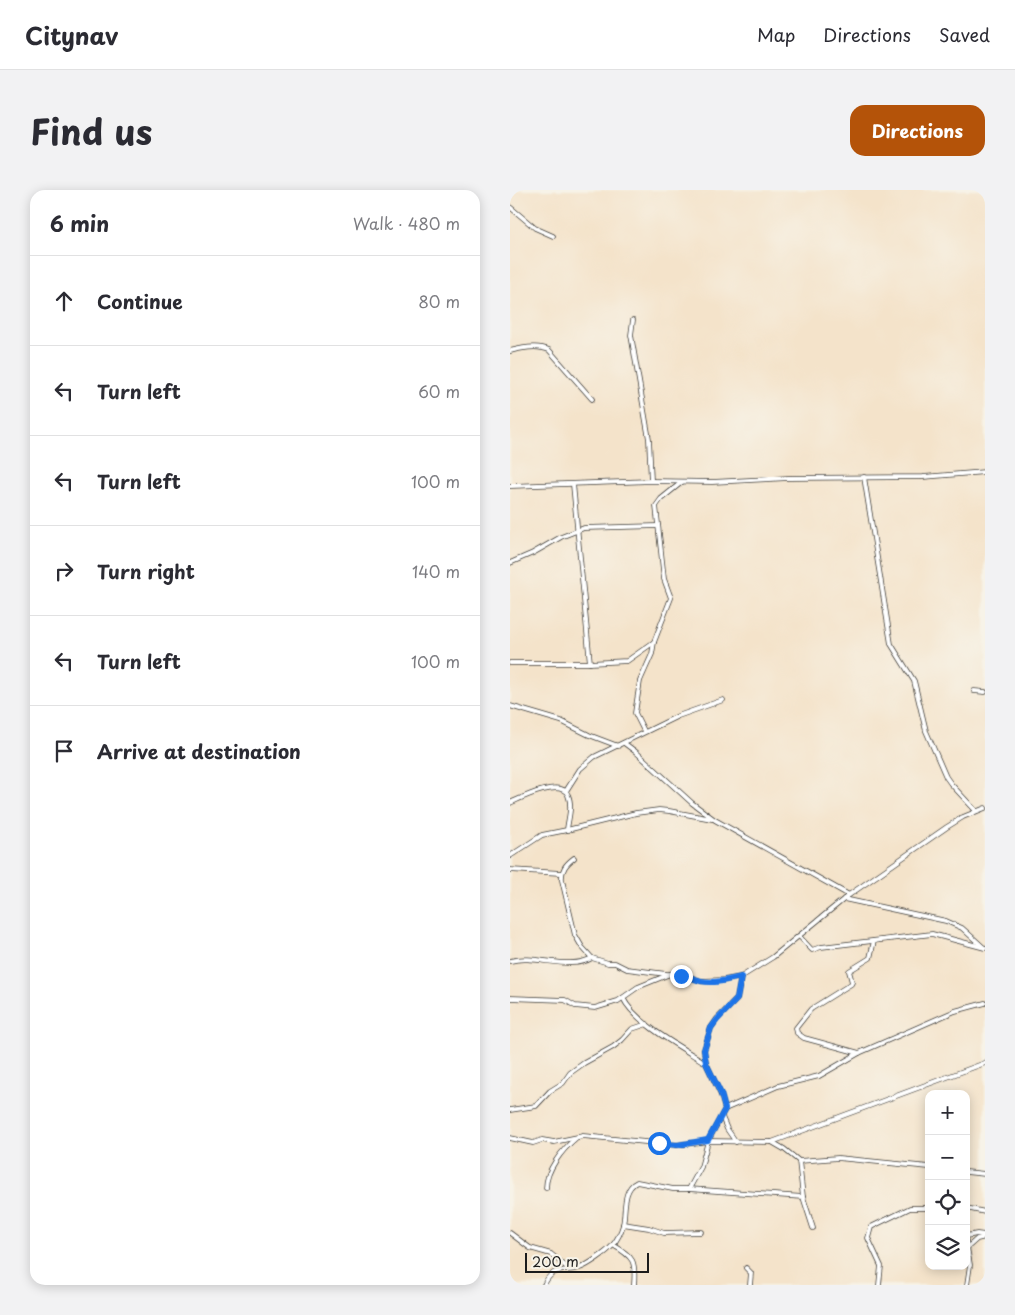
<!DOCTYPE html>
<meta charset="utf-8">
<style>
:root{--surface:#fff;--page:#f2f2f3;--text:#2b2b33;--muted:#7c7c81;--line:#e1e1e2;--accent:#b45309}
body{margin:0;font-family:"Playpen Sans",sans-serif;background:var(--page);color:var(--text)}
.controls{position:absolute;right:15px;bottom:15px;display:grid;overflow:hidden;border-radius:10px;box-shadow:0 2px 12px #0003}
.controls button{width:45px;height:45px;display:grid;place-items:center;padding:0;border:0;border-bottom:1px solid var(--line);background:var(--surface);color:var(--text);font:25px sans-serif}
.scale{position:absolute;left:15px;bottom:12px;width:124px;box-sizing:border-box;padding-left:5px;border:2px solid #1c1c1c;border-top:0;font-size:14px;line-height:18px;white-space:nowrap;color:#1c1c1c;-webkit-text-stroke:4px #f7f3e8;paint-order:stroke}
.stop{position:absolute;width:15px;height:15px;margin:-11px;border:4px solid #1a73e8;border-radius:50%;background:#fff}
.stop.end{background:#1a73e8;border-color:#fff;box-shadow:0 1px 5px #0008}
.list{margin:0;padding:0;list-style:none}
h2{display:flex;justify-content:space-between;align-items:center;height:65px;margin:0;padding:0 20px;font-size:21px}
h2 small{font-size:16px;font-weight:400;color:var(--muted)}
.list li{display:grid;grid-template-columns:32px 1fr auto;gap:15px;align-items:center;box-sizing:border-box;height:90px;padding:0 20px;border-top:1px solid var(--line)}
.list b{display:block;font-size:19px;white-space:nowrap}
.list em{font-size:16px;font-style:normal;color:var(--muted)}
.icon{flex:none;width:28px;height:28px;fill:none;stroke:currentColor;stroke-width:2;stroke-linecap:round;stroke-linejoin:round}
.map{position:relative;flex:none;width:475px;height:1095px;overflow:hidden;border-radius:15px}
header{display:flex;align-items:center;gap:30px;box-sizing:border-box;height:70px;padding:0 25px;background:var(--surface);border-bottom:1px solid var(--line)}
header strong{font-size:24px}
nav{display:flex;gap:28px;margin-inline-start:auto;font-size:18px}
.intro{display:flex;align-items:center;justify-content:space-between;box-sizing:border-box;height:120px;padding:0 30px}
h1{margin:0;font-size:35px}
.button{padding:12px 22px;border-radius:15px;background:var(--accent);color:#fff;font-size:18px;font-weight:700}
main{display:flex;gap:30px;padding:0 30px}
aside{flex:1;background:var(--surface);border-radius:15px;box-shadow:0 2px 12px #0003}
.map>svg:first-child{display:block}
</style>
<header>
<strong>Citynav</strong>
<nav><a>Map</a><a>Directions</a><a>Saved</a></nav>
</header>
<div class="intro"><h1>Find us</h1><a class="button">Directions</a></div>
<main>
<aside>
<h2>6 min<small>Walk · 480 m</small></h2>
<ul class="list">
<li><svg class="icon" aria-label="ahead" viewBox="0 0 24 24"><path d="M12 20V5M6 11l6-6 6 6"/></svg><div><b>Continue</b></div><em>80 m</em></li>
<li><svg class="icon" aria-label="left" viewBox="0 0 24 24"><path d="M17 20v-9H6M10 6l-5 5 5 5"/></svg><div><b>Turn left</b></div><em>60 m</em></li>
<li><svg class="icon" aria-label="left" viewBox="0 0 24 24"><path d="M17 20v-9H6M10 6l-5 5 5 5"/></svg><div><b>Turn left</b></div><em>100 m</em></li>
<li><svg class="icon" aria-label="right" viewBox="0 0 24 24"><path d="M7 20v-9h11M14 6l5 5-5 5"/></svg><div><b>Turn right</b></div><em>140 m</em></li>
<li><svg class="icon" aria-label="left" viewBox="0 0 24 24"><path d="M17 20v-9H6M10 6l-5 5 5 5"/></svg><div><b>Turn left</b></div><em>100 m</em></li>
<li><svg class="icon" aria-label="arrive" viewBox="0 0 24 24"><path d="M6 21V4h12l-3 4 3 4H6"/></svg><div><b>Arrive at destination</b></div></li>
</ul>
</aside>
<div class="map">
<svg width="475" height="1095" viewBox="0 0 475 1095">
<rect width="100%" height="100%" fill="#f7f3e8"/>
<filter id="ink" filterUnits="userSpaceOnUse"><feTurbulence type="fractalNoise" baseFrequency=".02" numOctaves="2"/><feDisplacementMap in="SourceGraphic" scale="10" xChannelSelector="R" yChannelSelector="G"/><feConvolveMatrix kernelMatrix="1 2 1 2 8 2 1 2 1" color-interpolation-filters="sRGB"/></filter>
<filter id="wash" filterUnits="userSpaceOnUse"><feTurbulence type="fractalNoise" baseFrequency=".0096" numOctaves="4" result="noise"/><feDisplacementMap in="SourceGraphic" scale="20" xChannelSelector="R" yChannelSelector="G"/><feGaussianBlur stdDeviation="1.12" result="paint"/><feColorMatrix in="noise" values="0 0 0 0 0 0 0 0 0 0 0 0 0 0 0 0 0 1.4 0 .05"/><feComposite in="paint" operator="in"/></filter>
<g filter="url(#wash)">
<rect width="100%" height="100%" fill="#f4e3ca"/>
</g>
<g filter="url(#ink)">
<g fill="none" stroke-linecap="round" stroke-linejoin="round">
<g stroke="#3c3a36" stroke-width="5.5">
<g id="minor">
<path d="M0 17 25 38 43 46"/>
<path d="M123 130 121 145 139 249 141 291"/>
<path d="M0 161C11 158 28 155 39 160L82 209"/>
<path d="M354 287 381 454 404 491 416 541 436 587 441 594 466 621"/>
<path d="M63 294 80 473"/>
<path d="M0 296 141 291 202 292 278 288 413 287 475 282"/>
<path d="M0 373 23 363 51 347 74 338 148 336"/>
<path d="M0 473H80L117 471 144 452"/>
<path d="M464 501 475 502"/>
<path d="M0 516 51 531 79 545 108 556"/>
<path d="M134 541 125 523 130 491 142 464 144 452 161 408 154 389 146 316 151 309 172 292"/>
<path d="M114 553 126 562 182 613 205 630 339 705"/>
<path d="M56 601 70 579 84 567 168 526 213 510"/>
<path d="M0 613C11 608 51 588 58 605 63 616 58 629 57 640"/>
<path d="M0 666 32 645 57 640 126 623 149 620 159 621 202 629"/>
<path d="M64 668C56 674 51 680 52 690L65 745 72 757 82 768 98 773H105L117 779 180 787 191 791 214 790 231 787 263 767 339 705 437 637 453 627 475 618"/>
<path d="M0 680 51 683"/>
<path d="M334 709 436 731 452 738 473 757"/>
<path d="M289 746 302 760 311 757 422 744 475 758"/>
<path d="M0 771C25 764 59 781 82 768"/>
<path d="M0 808 55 810 65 816 85 818 108 811 128 797 160 784"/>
<path d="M113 808C125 833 172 858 196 873"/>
<path d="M349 863 294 848 287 843 286 838 301 819 341 794 342 792 339 781 360 768 364 751"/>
<path d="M215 919 268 896 309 886 349 863 445 821 475 813"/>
<path d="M0 920 26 916 40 901 53 893 60 883 74 873 103 857 112 850 122 839 137 834"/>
<path d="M212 927 217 939 226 952"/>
<path d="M0 948 23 953 32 950 44 952 73 946 167 955 198 951 262 952 475 873"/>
<path d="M262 952 274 959 289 971 293 1007 303 1038"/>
<path d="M289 971 328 968 419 977"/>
<path d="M456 982 475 984"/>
<path d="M36 998C36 980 52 960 66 948"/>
<path d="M179 999 191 977 198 951 215 919 211 905 196 873 194 860 201 838 207 829 227 809 231 787"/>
<path d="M456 1018 475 1022"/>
<path d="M113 1034 139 1038 154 1043 191 1042"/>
<path d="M0 1043 20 1058 41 1064 59 1079"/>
<path d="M456 1046 467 1044 475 1045"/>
<path d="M456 1051 460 1075 457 1095"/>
<path d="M103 1055C124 1067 126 1071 124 1095"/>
<path d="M458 1057 467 1049 475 1047"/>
<path d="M236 1078 241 1083 240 1095"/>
<path d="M34 1095C43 1075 54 1083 70 1078 78 1075 97 1062 102 1056 107 1050 111 1042 113 1035 116 1021 112 999 127 992L163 999H179L293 1007"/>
<path d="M369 1095 371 1076 358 1048 361 1037 400 1018H419"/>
</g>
</g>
<use href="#minor" stroke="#fff" stroke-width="4"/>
</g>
</g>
<g fill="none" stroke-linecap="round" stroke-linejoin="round" filter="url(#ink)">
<path stroke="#1a73e8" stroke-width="6" d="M149 953 167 955 198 950 215 919 211 904 196 873 194 860 201 838 207 830 227 809 231 787C218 790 204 794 191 791 184 789 178 786 171 786"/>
</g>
</svg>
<div class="controls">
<button>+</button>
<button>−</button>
<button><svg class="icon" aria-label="locate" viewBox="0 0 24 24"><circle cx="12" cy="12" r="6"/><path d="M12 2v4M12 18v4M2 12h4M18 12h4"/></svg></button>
<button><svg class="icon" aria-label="layers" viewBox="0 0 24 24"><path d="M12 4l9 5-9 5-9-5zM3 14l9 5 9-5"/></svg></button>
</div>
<div class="scale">200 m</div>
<div class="stop" style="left:149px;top:953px"></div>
<div class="stop end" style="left:171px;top:786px"></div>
</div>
</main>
